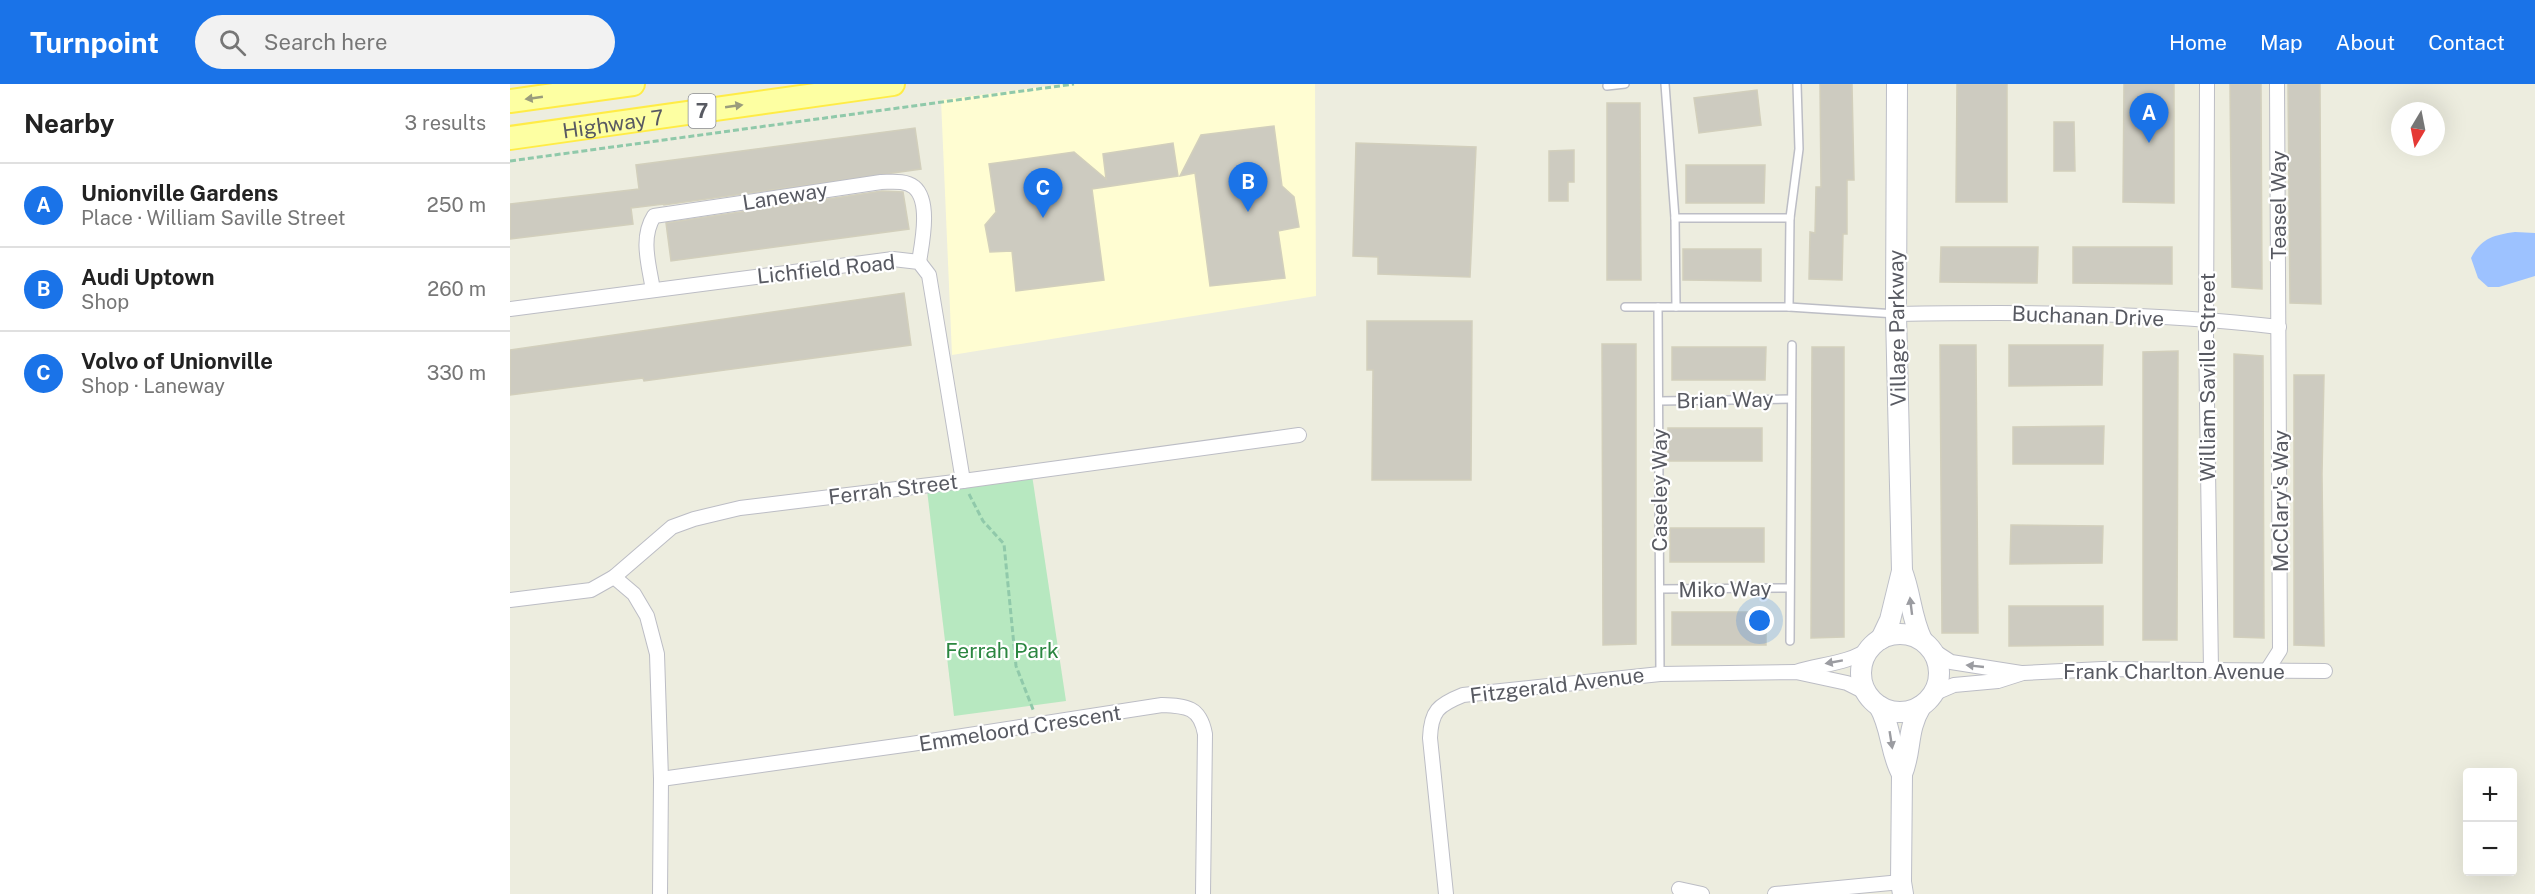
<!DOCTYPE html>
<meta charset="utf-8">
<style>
:root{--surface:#fff;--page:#f2f2f2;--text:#222;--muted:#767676;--line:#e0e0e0;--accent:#1a73e8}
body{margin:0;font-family:"Public Sans",sans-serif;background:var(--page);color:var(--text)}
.controls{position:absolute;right:18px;bottom:18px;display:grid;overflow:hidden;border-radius:6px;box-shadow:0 6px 24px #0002}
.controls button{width:54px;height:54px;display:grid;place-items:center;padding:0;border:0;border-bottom:2px solid var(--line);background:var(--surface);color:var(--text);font:30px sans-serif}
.compass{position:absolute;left:1881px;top:18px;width:54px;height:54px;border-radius:50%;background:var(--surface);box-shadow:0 6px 24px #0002;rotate:190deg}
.you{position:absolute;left:1250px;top:537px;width:21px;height:21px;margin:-15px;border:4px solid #fff;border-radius:50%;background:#1a73e8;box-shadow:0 0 0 9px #1a73e833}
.badge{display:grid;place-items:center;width:39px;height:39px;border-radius:50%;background:var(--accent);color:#fff;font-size:20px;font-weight:700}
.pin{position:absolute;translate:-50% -50px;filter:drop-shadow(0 2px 3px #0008)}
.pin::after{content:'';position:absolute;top:32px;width:21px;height:18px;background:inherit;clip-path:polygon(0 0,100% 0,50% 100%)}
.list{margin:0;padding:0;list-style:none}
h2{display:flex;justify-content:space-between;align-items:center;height:78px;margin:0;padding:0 24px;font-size:26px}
h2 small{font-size:20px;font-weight:400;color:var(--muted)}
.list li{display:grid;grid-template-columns:39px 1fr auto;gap:18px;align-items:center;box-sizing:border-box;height:84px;padding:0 24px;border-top:2px solid var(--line)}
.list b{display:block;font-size:22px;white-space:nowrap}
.list p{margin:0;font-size:20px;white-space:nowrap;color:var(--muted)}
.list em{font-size:20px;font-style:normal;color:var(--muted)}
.icon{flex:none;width:33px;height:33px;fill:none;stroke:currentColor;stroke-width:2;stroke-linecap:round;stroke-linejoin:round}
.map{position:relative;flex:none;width:2025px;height:810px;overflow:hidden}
header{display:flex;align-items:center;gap:36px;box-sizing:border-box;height:84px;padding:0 30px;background:var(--accent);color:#fff}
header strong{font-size:28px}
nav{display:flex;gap:33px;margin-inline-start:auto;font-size:21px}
.search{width:420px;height:54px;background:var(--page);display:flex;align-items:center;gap:15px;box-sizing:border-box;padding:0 21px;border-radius:33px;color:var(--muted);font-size:22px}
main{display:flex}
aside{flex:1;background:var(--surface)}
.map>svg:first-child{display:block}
</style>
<header>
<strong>Turnpoint</strong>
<div class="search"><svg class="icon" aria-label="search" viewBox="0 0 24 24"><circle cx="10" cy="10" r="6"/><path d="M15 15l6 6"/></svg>Search here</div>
<nav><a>Home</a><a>Map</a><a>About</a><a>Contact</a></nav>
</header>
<main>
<aside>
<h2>Nearby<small>3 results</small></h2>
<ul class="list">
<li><span class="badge">A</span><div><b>Unionville Gardens</b><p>Place · William Saville Street</p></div><em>250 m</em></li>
<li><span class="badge">B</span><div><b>Audi Uptown</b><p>Shop</p></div><em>260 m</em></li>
<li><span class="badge">C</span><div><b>Volvo of Unionville</b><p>Shop · Laneway</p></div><em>330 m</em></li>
</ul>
</aside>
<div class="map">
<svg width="2025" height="810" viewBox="0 0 2025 810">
<rect width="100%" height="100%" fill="#ededdf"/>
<path fill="#fffdd2" d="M553 0H805L806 212 442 271 431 16Z"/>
<path fill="#b7e8c0" d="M522 391 556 617 444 632 417 406Z"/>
<path fill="#9dc2ff" d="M2005 148 2025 149V192L1989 203H1978L1968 194 1961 174C1971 154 1984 151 2005 148Z"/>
<g fill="#cdcbc0" stroke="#d2cfbc" stroke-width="1.5">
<path d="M1310 0H1342L1344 96H1337V150H1333L1332 196 1299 195 1300 148 1305 149 1306 103H1311Z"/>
<path d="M1447 0H1497V118H1446Z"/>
<path d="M1614 0H1664V119L1613 118Z"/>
<path d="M1720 0H1751L1752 205 1722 203Z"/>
<path d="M1778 0H1810L1811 220 1780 219Z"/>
<path d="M1247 6 1251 41 1189 49 1184 14Z"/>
<path d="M1097 19H1130L1131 196H1097Z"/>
<path d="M1544 38H1564L1565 87H1544Z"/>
<path d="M764 42 772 102 784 113 789 143 768 147 775 194 700 202 685 89 670 92 691 51Z"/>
<path d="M405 44 411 85 154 121V120L121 124 123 140 0 155V120L129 105 126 81Z"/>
<path d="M663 59 668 92 582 105 594 196 506 207 502 167 480 168 475 141 486 128 479 80 564 68 596 95 593 70Z"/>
<path d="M846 59 966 63 960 193 868 190V173L843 172Z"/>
<path d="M1064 66V98H1058V117H1039V67Z"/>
<path d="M1176 81H1255L1254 119H1176Z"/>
<path d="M372 107 393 108 399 145 161 177 156 139Z"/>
<path d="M1431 163H1528L1527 199 1430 198Z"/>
<path d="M1563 163H1662V200L1563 199Z"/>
<path d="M1173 165H1251V197L1173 196Z"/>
<path d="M394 209 401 261 134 297 133 294 0 311V266Z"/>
<path d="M857 237H962L961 396H862L863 286H857Z"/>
<path d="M1092 260H1126V560L1093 561Z"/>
<path d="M1430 261H1466L1468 549H1432Z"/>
<path d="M1499 261H1593L1592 301 1499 302Z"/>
<path d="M1162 263H1256L1255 296H1162Z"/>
<path d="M1302 263H1334V553L1301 554Z"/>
<path d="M1668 267 1667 556H1633V268Z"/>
<path d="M1724 270 1753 272 1754 554 1724 553Z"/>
<path d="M1784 291H1814L1812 390 1814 562 1784 561Z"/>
<path d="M1594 342 1593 380H1503V343Z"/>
<rect x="1158" y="344" width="94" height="33"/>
<path d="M1501 441 1593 442 1592 479 1500 480Z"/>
<rect x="1160" y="444" width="94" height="34"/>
<path d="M1499 522H1593V561L1499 562Z"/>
<rect x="1162" y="528" width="94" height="33"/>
</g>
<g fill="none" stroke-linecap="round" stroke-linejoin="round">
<g stroke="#bcbdc5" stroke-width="10">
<g id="service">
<path d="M1155 0 1165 134 1166 223"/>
<path d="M1097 2 1115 0"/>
<path d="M1165 134H1280"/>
<path d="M1115 223H1279L1386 230"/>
<path d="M1148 223 1150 590"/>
<path d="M1279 223 1280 134 1289 65 1287 0"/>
<path d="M1149 317 1281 315"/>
<path d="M1150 505 1279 504"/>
<path d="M1280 557 1282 261"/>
</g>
</g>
<g stroke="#bcbdc5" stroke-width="16">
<g id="minor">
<path d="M1697 0 1696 252 1701 586"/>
<path d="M143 206C139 181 130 154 144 132L371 98C382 98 395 96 404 103 421 117 412 159 409 178"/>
<path d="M0 225 383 175 409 178 419 191 453 397"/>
<path d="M1386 230C1513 228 1643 228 1769 243"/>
<path d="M104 493 124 510 137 532 147 570 151 695 150 810"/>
<path d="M0 516 81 506 104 493 162 443 184 435 230 424 453 397 789 351"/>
<path d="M1421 565 1441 578 1511 589"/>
<path d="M1286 588C1310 580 1339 580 1360 564"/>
<path d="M1756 588 1770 566 1767 0"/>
<path d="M1423 610 1444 601 1488 597 1513 589 1592 585 1815 587"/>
<path d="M151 695 401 660 652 621C677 622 690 623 695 650L693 810"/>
<path d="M1169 805 1192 810"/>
<path d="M936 810 920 654C921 627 928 621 953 611L1150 590 1286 588 1337 599 1355 608"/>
<path d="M1265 810 1391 798"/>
</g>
</g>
<g stroke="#bcbec7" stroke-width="22">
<g id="secondary">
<path d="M1387 0 1386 230 1392 487C1401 510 1401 534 1412 556"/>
<circle cx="1390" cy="589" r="39"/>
<path d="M1371 555 1380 536 1392 487"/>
<path d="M1369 622C1382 644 1380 669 1392 690"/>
<path d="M1393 810 1391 798 1392 690C1402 666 1396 647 1411 622"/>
</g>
</g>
<g stroke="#ffec46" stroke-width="26">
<g id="primary">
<path d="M0 17 123 0"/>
<path id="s1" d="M0 54 383 0"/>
</g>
</g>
<g stroke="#90c9aa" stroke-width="3" stroke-dasharray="6 3" stroke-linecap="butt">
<path d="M0 77 564 0"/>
<path d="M459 410 473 437 494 460 506 582 524 628"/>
</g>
<use href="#service" stroke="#fff" stroke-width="7"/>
<use href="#minor" stroke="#fff" stroke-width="14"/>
<use href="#secondary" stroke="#fff" stroke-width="20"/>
<use href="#primary" stroke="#fdffa2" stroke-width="22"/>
</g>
<defs><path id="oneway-solid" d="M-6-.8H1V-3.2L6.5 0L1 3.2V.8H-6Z" transform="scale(1.5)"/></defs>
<g fill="#9a9c7c">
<use href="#oneway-solid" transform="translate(24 14) rotate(172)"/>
<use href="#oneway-solid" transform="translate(224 22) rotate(-8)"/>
</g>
<g fill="#9b9ca1">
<use href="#oneway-solid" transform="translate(1401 522) rotate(-97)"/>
<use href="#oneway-solid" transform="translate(1324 578) rotate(170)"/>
<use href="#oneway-solid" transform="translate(1465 582) rotate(-174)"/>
<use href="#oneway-solid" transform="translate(1381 656) rotate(81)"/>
</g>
<g text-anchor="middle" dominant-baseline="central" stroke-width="4.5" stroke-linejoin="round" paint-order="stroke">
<rect fill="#fff" stroke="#8a8c91" stroke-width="1.5" x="178.5" y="10" width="27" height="34" rx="4.5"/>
<g font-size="20" font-weight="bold" fill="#585a62">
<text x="192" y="27">7</text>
</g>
<g font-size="21" fill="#585a62" stroke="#fff">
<text stroke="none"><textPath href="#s1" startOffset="104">Highway 7</textPath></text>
<text transform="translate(275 112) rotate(-9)">Laneway</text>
<text transform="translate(1768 121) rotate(-90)">Teasel Way</text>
<text transform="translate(316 185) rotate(-6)">Lichfield Road</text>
<text transform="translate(1578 232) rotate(2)">Buchanan Drive</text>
<text transform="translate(1387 244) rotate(-91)">Village Parkway</text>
<text transform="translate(1697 293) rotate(-90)">William Saville Street</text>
<text transform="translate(1215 316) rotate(-1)">Brian Way</text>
<text transform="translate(383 405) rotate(-7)">Ferrah Street</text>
<text transform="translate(1149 406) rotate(-90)">Caseley Way</text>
<text transform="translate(1770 417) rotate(-90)">McClary's Way</text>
<text transform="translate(1215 505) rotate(-1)">Miko Way</text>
<text x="1664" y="587">Frank Charlton Avenue</text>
<text transform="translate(1047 601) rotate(-7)">Fitzgerald Avenue</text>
<text transform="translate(510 644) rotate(-9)">Emmeloord Crescent</text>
</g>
<g font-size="21" fill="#2b8640" stroke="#fff">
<text x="492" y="566">Ferrah Park</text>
</g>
</g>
</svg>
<div class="controls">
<button>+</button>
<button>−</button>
</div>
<svg class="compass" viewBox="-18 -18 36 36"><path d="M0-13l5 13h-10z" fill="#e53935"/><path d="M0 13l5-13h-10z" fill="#767676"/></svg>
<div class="you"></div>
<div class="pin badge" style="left:1639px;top:59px">A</div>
<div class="pin badge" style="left:738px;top:128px">B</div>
<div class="pin badge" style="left:533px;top:134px">C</div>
</div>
</main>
